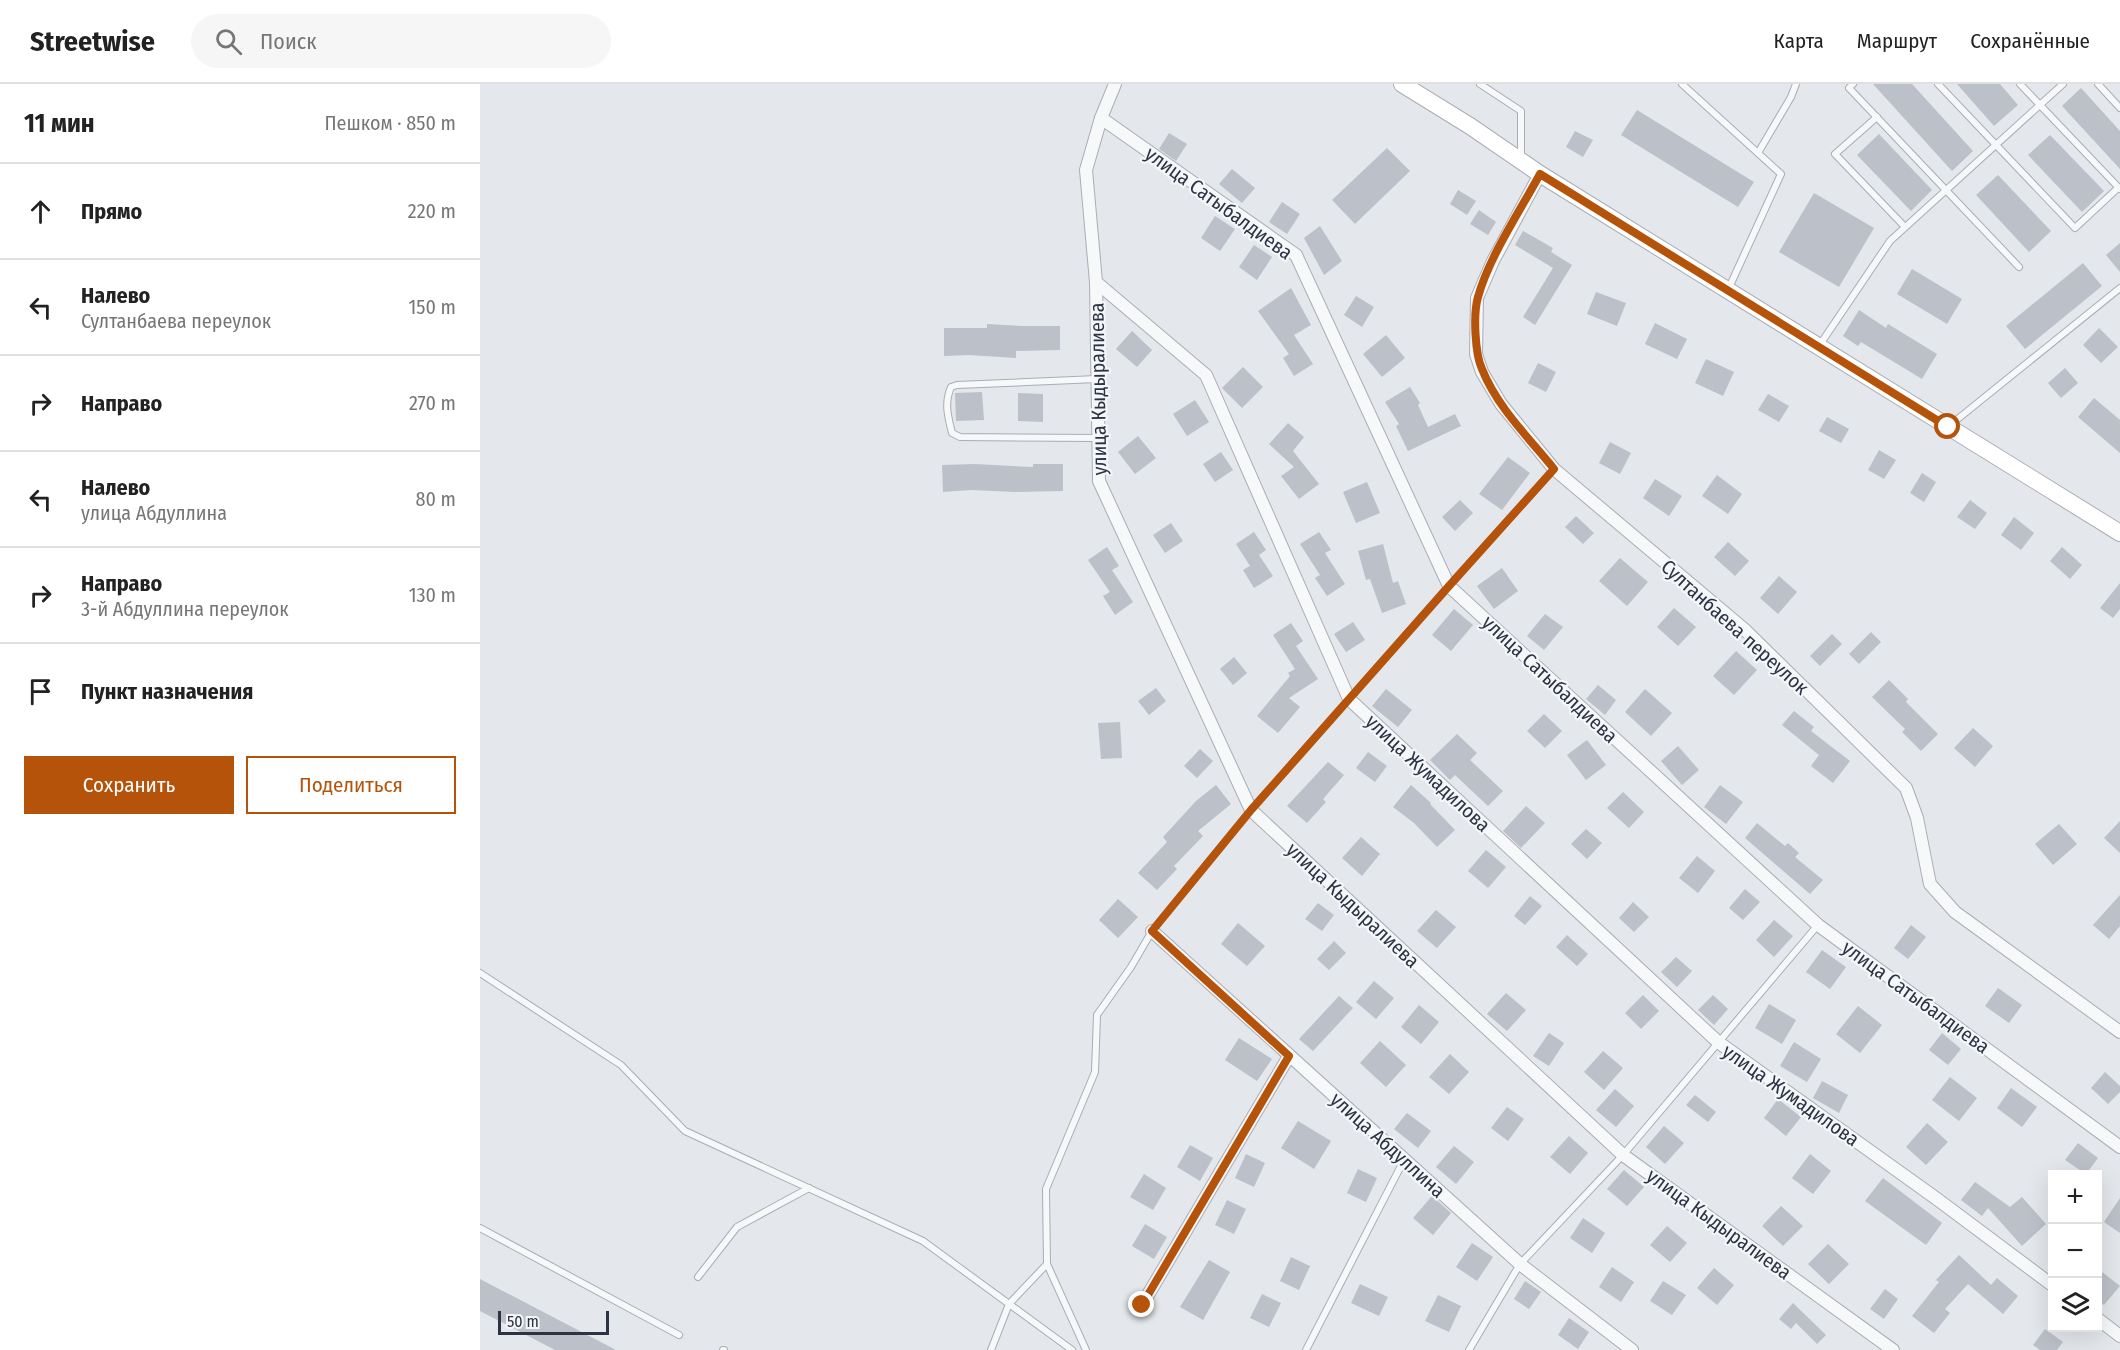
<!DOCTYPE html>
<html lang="ru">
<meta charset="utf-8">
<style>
:root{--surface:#fff;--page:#f6f6f6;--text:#222;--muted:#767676;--line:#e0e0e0;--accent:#b45309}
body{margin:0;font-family:"Fira Sans Condensed",sans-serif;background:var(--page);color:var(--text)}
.controls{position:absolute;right:18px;bottom:18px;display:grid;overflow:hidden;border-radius:0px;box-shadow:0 6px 24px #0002}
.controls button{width:54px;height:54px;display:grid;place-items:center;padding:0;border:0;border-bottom:2px solid var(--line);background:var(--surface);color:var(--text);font:30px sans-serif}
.scale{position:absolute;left:18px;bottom:15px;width:111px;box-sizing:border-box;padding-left:6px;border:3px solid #2c3343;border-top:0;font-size:16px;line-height:21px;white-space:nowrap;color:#2c3343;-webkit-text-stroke:4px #f4f6f9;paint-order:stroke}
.stop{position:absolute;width:18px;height:18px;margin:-14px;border:4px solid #b45309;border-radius:50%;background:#fff}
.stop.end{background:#b45309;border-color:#fff;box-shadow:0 2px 6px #0008}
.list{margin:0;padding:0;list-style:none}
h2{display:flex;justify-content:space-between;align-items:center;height:78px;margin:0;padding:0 24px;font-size:26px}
h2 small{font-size:20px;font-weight:400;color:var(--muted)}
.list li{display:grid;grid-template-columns:39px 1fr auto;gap:18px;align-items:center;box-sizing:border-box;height:96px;padding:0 24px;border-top:2px solid var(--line)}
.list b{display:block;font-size:22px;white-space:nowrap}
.list p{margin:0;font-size:20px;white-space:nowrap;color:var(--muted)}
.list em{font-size:20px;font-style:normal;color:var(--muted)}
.actions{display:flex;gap:12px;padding:18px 24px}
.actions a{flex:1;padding:14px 0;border:2px solid var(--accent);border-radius:0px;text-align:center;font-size:21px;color:var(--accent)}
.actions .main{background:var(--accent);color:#fff}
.icon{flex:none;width:33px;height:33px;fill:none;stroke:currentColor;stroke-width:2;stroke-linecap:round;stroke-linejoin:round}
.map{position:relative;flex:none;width:1640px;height:1266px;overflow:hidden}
header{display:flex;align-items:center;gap:36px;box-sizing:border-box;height:84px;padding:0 30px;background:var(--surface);border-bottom:2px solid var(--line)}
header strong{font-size:28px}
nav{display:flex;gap:33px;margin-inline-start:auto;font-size:21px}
.search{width:420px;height:54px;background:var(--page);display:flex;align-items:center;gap:15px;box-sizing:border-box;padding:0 21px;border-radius:33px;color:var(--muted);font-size:22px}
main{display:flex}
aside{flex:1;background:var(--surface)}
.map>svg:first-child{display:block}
</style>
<header>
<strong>Streetwise</strong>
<div class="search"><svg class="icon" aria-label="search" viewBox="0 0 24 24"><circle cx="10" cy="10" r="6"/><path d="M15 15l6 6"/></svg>Поиск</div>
<nav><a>Карта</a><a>Маршрут</a><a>Сохранённые</a></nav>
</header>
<main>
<aside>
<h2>11 мин<small>Пешком · 850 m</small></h2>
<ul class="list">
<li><svg class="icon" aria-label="ahead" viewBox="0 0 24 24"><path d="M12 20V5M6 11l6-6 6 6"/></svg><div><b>Прямо</b></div><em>220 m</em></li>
<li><svg class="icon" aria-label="left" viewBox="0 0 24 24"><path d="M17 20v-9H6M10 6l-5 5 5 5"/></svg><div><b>Налево</b><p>Султанбаева переулок</p></div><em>150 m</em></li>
<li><svg class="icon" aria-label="right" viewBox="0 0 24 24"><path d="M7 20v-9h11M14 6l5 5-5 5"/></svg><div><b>Направо</b></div><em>270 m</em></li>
<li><svg class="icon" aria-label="left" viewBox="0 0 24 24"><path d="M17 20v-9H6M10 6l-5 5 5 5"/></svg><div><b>Налево</b><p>улица Абдуллина</p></div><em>80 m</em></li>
<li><svg class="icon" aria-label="right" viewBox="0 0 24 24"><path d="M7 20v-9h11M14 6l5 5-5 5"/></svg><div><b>Направо</b><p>3-й Абдуллина переулок</p></div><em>130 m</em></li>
<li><svg class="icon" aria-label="arrive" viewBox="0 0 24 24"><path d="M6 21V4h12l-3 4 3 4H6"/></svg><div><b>Пункт назначения</b></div></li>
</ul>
<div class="actions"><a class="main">Сохранить</a><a>Поделиться</a></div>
</aside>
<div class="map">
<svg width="1640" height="1266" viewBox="0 0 1640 1266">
<rect width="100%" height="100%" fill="#e4e7eb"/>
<g fill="#bcc0c8">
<path d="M1393 0H1432L1493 67 1472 87Z"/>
<path d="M1477 0H1520L1538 21 1514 42Z"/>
<path d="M1601 4 1640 47V85L1582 22Z"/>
<path d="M1157 26 1274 98 1258 123 1141 51Z"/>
<path d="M1095 47 1113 56 1103 73 1086 63Z"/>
<path d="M689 49 707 60 696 77 679 65Z"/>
<path d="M1399 50 1452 106 1431 127 1377 71Z"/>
<path d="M1570 51 1624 107 1602 128 1548 71Z"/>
<path d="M907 64 930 87 875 140 852 116Z"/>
<path d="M752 85 775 104 762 119 739 100Z"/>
<path d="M1518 91 1571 147 1549 168 1496 111Z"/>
<path d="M978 106 996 117 987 131 970 120Z"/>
<path d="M1334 109 1394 144 1359 203 1299 168Z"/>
<path d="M802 118 820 130 807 150 789 138Z"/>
<path d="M999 126 1016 138 1008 151 990 140Z"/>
<path d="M735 132 755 145 740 167 721 154Z"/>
<path d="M840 142 862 177 844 191 824 154Z"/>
<path d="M1043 147 1073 164 1071 168 1092 181 1055 241 1043 233 1073 184 1035 161Z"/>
<path d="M1640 159V188L1626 171Z"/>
<path d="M774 161 792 173 777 196 759 183Z"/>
<path d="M1603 179 1622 202 1545 265 1526 242Z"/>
<path d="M1432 185 1482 215 1467 240 1417 210Z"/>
<path d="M811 204 831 241 814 251 833 280 814 292 803 274 809 270 778 227Z"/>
<path d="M1116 208 1146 219 1137 242 1107 230Z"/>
<path d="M876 212 894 223 882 243 864 231Z"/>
<path d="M1379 226 1406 244 1408 240 1457 270 1442 295 1381 258 1378 262 1363 252Z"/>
<path d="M1175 239 1207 255 1197 275 1165 260Z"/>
<path d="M507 240 541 242H580V266L536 267V274L489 271 464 272V244H507Z"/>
<path d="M1619 244 1638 263 1621 279 1603 261Z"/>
<path d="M652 247 672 266 657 283 636 265Z"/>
<path d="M906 251 925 274 902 293 883 270Z"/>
<path d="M1226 275 1254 288 1243 312 1215 299Z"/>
<path d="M1058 279 1076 288 1066 308 1048 299Z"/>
<path d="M763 283 783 303 762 324 742 304Z"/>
<path d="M1585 284 1598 299 1581 314 1568 299Z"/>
<path d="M930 303 940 319 938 321 948 343 975 330 981 342 928 367 916 342 919 340 905 318Z"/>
<path d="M502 308 504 336 476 337 475 309Z"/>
<path d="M538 309 563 310V338L538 337Z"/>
<path d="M1288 310 1309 322 1299 338 1278 326Z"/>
<path d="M1614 314 1640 336V369L1598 333Z"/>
<path d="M715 316 729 338 707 352 693 330Z"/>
<path d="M1347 333 1369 345 1361 359 1339 347Z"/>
<path d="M808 339 824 353 813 367 839 400 819 415 801 392 814 383 789 360Z"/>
<path d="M658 352 676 374 655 390 638 368Z"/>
<path d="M1130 358 1151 369 1140 390 1119 379Z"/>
<path d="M1399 366 1416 376 1404 395 1388 386Z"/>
<path d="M741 368 753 386 735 398 723 380Z"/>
<path d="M1028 373 1050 389 1022 426 999 410Z"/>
<path d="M494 380 553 383V380H583V407L536 408 491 406 463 408 462 381Z"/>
<path d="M1442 389 1456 398 1444 418 1430 409Z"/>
<path d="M1237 391 1262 410 1248 430 1222 412Z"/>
<path d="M1175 395 1202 412 1189 432 1163 414Z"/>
<path d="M887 398 900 429 876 439 863 408Z"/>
<path d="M980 416 993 429 975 447 962 433Z"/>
<path d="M1490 416 1507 429 1495 445 1477 433Z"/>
<path d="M1096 432 1114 449 1103 460 1085 443Z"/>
<path d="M1534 433 1554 449 1541 466 1521 451Z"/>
<path d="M691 439 703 457 685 469 673 451Z"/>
<path d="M774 448 786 466 779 471 793 492 774 504 763 486 770 482 756 460Z"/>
<path d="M839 448 851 466 845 469 865 500 847 512 835 494 840 491 820 460Z"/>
<path d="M1248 458 1269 477 1255 492 1234 473Z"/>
<path d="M903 460 913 499 918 497 926 520 902 529 890 495 886 496 878 467Z"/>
<path d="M627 463 639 482 632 486 653 518 635 531 623 512 630 508 608 476Z"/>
<path d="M1582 463 1602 481 1590 495 1570 477Z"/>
<path d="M1140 474 1168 498 1147 522 1119 497Z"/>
<path d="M1022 484 1038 507 1014 525 997 502Z"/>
<path d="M1299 492 1317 508 1298 530 1280 514Z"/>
<path d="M1640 499V525L1633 534 1620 524Z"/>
<path d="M1194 524 1216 543 1198 562 1177 543Z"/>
<path d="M974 525 993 541 971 567 952 551Z"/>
<path d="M1065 530 1083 543 1064 566 1047 552Z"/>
<path d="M873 538 885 556 866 568 854 550Z"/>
<path d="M811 539 823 557 816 562 838 595 809 614 820 623 798 649 777 632 810 592 808 589 815 585 793 551Z"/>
<path d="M1391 548 1401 558 1379 580 1369 570Z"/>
<path d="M1352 550 1362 560 1340 582 1330 572Z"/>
<path d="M1256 567 1277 586 1254 611 1233 592Z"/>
<path d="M754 573 767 589 753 601 740 585Z"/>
<path d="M1409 596 1428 615 1426 618 1458 650 1441 667 1422 648 1425 645 1392 613Z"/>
<path d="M1118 601 1136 616 1125 631 1106 615Z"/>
<path d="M676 604 686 617 669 631 658 617Z"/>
<path d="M906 605 932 626 918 643 892 622Z"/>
<path d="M1165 605 1192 629 1171 652 1145 628Z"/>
<path d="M1314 627 1334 643 1331 647 1370 677 1353 699 1331 682 1339 671 1302 641Z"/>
<path d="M1064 630 1082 647 1065 664 1047 647Z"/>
<path d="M640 638 642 674 621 675 618 639Z"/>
<path d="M1493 644 1513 662 1495 683 1474 664Z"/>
<path d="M977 650 997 669 990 676 1023 707 1008 722 975 691 970 696 950 676Z"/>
<path d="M1107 656 1126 681 1106 696 1087 671Z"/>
<path d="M1198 662 1219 686 1202 701 1181 677Z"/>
<path d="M720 665 733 677 717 694 704 682Z"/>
<path d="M888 668 907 682 895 698 876 684Z"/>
<path d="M848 678 864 691 843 715 846 718 827 739 807 722Z"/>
<path d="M736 701 751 720 718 747 723 752 694 782 697 785 677 806 658 789 687 758 683 753 716 717Z"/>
<path d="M931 701 951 719 950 720 975 746 957 763 934 739 913 723Z"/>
<path d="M1240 701 1263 718 1246 740 1224 723Z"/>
<path d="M1143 708 1164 728 1149 744 1127 724Z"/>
<path d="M1046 722 1065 739 1041 764 1023 747Z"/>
<path d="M1640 737V769L1624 754Z"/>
<path d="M1277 739 1305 762 1308 759 1319 769 1315 773 1343 796 1330 810 1265 754Z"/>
<path d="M1579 740 1597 760 1573 781 1555 760Z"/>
<path d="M1106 745 1122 759 1107 775 1091 760Z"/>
<path d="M881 753 900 770 882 792 862 774Z"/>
<path d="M1006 766 1026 783 1008 804 988 787Z"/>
<path d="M1217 772 1235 787 1218 809 1199 794Z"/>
<path d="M1265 805 1280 818 1263 836 1249 824Z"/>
<path d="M1640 811V842L1629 855 1613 841Z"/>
<path d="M1050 812 1062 822 1045 841 1034 832Z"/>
<path d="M638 815 658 833 638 854 619 836Z"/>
<path d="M1153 818 1169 833 1154 848 1139 834Z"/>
<path d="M838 819 854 831 842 847 825 835Z"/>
<path d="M956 826 976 843 957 864 937 847Z"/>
<path d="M1294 836 1313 852 1294 873 1276 856Z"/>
<path d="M758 839 785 862 767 882 741 860Z"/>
<path d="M1431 841 1446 853 1428 875 1414 864Z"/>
<path d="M1087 851 1108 870 1097 882 1076 863Z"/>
<path d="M854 857 866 869 849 886 837 875Z"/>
<path d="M1342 866 1366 883 1350 905 1326 888Z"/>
<path d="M1196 873 1212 887 1197 903 1181 888Z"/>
<path d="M894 897 914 914 896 935 876 918Z"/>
<path d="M1518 904 1542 921 1529 939 1505 922Z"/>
<path d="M1026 909 1046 926 1027 947 1007 930Z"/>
<path d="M1163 911 1179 927 1161 945 1145 929Z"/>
<path d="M1233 911 1248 925 1234 941 1218 926Z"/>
<path d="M859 912 873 924 833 967 819 955Z"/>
<path d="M1289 920 1316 936 1302 960 1275 944Z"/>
<path d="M939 921 959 938 941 960 921 943Z"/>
<path d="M1378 922 1402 941 1380 969 1356 950Z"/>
<path d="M1069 949 1084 959 1069 982 1053 972Z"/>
<path d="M1462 949 1481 965 1468 981 1449 966Z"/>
<path d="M759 954 792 975 777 997 745 976Z"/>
<path d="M900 957 926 981 906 1003 880 979Z"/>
<path d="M1314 958 1341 975 1327 998 1300 982Z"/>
<path d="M1123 967 1143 984 1124 1006 1104 988Z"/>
<path d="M970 970 989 988 969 1010 949 993Z"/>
<path d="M1625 988 1640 1002V1008L1628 1020 1611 1004Z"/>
<path d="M1470 993 1497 1014 1479 1037 1452 1016Z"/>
<path d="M1342 997 1368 1011 1359 1029 1333 1014Z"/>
<path d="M1531 1004 1557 1023 1542 1043 1517 1024Z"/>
<path d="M1135 1005 1154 1022 1136 1043 1116 1026Z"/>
<path d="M1215 1011 1236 1028 1228 1038 1206 1021Z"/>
<path d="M1298 1015 1321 1033 1306 1052 1284 1034Z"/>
<path d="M1027 1023 1044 1035 1028 1057 1011 1044Z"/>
<path d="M927 1029 951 1047 938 1064 914 1045Z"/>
<path d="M818 1037 851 1057 834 1085 801 1064Z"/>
<path d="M1447 1039 1468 1058 1446 1081 1426 1063Z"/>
<path d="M1184 1042 1204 1059 1185 1080 1166 1063Z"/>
<path d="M1089 1052 1108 1069 1090 1090 1070 1073Z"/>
<path d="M1598 1059 1618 1074 1606 1090 1585 1076Z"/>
<path d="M710 1061 733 1074 720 1097 697 1083Z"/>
<path d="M974 1062 994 1078 976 1100 956 1083Z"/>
<path d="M766 1070 785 1079 774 1103 755 1094Z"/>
<path d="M1330 1070 1351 1087 1333 1110 1312 1094Z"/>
<path d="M878 1085 897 1094 886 1118 867 1109Z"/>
<path d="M1144 1086 1164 1103 1147 1122 1127 1105Z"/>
<path d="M664 1090 686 1104 673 1126 650 1113Z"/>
<path d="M1403 1094 1462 1139 1446 1161 1385 1117Z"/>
<path d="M1495 1098 1530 1123 1542 1113 1566 1140 1542 1162 1508 1124 1502 1132 1481 1116Z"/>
<path d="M952 1112 971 1129 953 1151 933 1134Z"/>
<path d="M1640 1114V1149L1624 1138Z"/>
<path d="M747 1116 766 1125 754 1150 735 1141Z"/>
<path d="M1301 1122 1323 1142 1303 1162 1282 1142Z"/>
<path d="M1103 1134 1125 1149 1112 1169 1090 1154Z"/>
<path d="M665 1140 687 1153 674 1175 652 1162Z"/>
<path d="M1187 1142 1207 1159 1190 1178 1170 1161Z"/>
<path d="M992 1159 1013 1173 997 1197 976 1183Z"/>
<path d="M1348 1160 1369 1180 1349 1200 1328 1180Z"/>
<path d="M1479 1171 1511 1201 1517 1194 1538 1212 1523 1230 1488 1200 1465 1225 1470 1229 1454 1249 1432 1232 1459 1198 1456 1196Z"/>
<path d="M811 1173 830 1182 819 1206 800 1197Z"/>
<path d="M729 1176 750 1188 723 1236 700 1223Z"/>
<path d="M1132 1183 1154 1198 1141 1218 1119 1203Z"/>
<path d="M1234 1184 1254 1201 1237 1221 1217 1204Z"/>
<path d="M1622 1188 1640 1202 1624 1221 1617 1216V1194Z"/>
<path d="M0 1195 136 1266H75L0 1227Z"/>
<path d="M1045 1197 1061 1208 1049 1225 1034 1215Z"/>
<path d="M1183 1197 1206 1211 1192 1231 1170 1217Z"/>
<path d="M880 1200 908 1213 899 1232 871 1219Z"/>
<path d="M1405 1205 1418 1215 1404 1235 1390 1225Z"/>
<path d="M782 1210 801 1219 789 1243 770 1234Z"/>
<path d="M958 1211 981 1222 969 1248 945 1237Z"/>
<path d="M1313 1219 1346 1251 1337 1260 1316 1239 1311 1245 1299 1235Z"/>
<path d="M1089 1234 1109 1248 1098 1265 1078 1251Z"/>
<path d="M1565 1245 1583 1258 1577 1266H1560L1553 1261Z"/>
</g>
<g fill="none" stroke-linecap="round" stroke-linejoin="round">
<g stroke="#a9adb5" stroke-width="8">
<g id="lane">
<path d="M1000 0 1041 27V74"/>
<path d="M1202 0 1301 90 1248 206"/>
<path d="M1373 0 1369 4 1539 183"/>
<path d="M1458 0 1595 144 1638 104"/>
<path d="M1540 0 1640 105"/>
<path d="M1618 0 1640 24"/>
<path d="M1397 33 1355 70 1425 143"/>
<path d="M1278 69 1311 13 1316 0"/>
<path d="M1339 262 1410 157 1583 0"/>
<path d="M617 295 477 301 471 303C464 319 468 333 472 349L480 353 618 354"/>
<path d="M1469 342 1640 204"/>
<path d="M0 889 141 981 205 1047 443 1157 592 1266"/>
<path d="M0 1144 199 1251"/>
<path d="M218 1193 257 1143 329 1104"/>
<path d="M243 1266H244"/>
<path d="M511 1266 529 1220 567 1180"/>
<path d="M606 1266 567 1180 566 1105 615 988 617 931 651 883 672 847 771 726 969 502 1074 385"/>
<path d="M826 1266 924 1076"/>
<path d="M989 1266 1040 1180 1143 1071 1338 841"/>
</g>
</g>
<g stroke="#a9adb5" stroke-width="14">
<g id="street">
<path d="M635 0 621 34 606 86 616 198 726 291 869 615 1238 958 1457 1115 1572 1201"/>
<path d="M621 34 816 171 969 502 1338 841 1640 1063"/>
<path d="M1060 90 1013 177 997 214 996 270 1002 288 1021 320 1074 385 1264 545 1426 704 1437 734 1450 800 1475 828 1640 948"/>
<path d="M616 198 619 397 771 726 1143 1071 1413 1266"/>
<path d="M672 847 1040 1180 1152 1266"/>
<path d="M662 1221 809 972"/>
<path d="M1618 1235 1640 1252"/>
</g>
</g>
<g stroke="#a9adb5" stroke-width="18">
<path id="secondary" d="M922 0 990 42 1060 90 1640 449"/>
</g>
<use href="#lane" stroke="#f7f8fa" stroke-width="6"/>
<use href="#street" stroke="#f7f8fa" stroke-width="12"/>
<use href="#secondary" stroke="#fff" stroke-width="16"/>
</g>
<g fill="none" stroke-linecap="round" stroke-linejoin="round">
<path stroke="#b45309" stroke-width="8" d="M662 1221 809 972 672 847 771 726 969 502 1074 385C1049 354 1017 323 1002 285 995 270 993 230 998 213 1009 173 1040 127 1060 90L1468 343"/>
</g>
<g text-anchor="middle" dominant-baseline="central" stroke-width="4.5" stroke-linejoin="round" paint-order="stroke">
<g font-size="20" fill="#2c3343" stroke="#f4f6f9">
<text transform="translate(739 119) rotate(36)">улица Сатыбалдиева</text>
<text transform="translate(618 305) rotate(-91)">улица Кыдыралиева</text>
<text transform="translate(1255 543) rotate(42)">Султанбаева переулок</text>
<text transform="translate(1070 595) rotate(43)">улица Сатыбалдиева</text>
<text transform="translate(948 689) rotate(43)">улица Жумадилова</text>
<text transform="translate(873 821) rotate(43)">улица Кыдыралиева</text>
<text transform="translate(1436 913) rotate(36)">улица Сатыбалдиева</text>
<text transform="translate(1311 1011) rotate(35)">улица Жумадилова</text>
<text transform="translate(908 1061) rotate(42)">улица Абдуллина</text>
<text transform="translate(1239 1140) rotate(36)">улица Кыдыралиева</text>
</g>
</g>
</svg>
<div class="controls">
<button>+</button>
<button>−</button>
<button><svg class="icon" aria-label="layers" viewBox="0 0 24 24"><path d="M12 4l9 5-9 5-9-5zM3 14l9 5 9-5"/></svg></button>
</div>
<div class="scale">50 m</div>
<div class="stop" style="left:1468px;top:343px"></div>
<div class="stop end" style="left:662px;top:1221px"></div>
</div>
</main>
